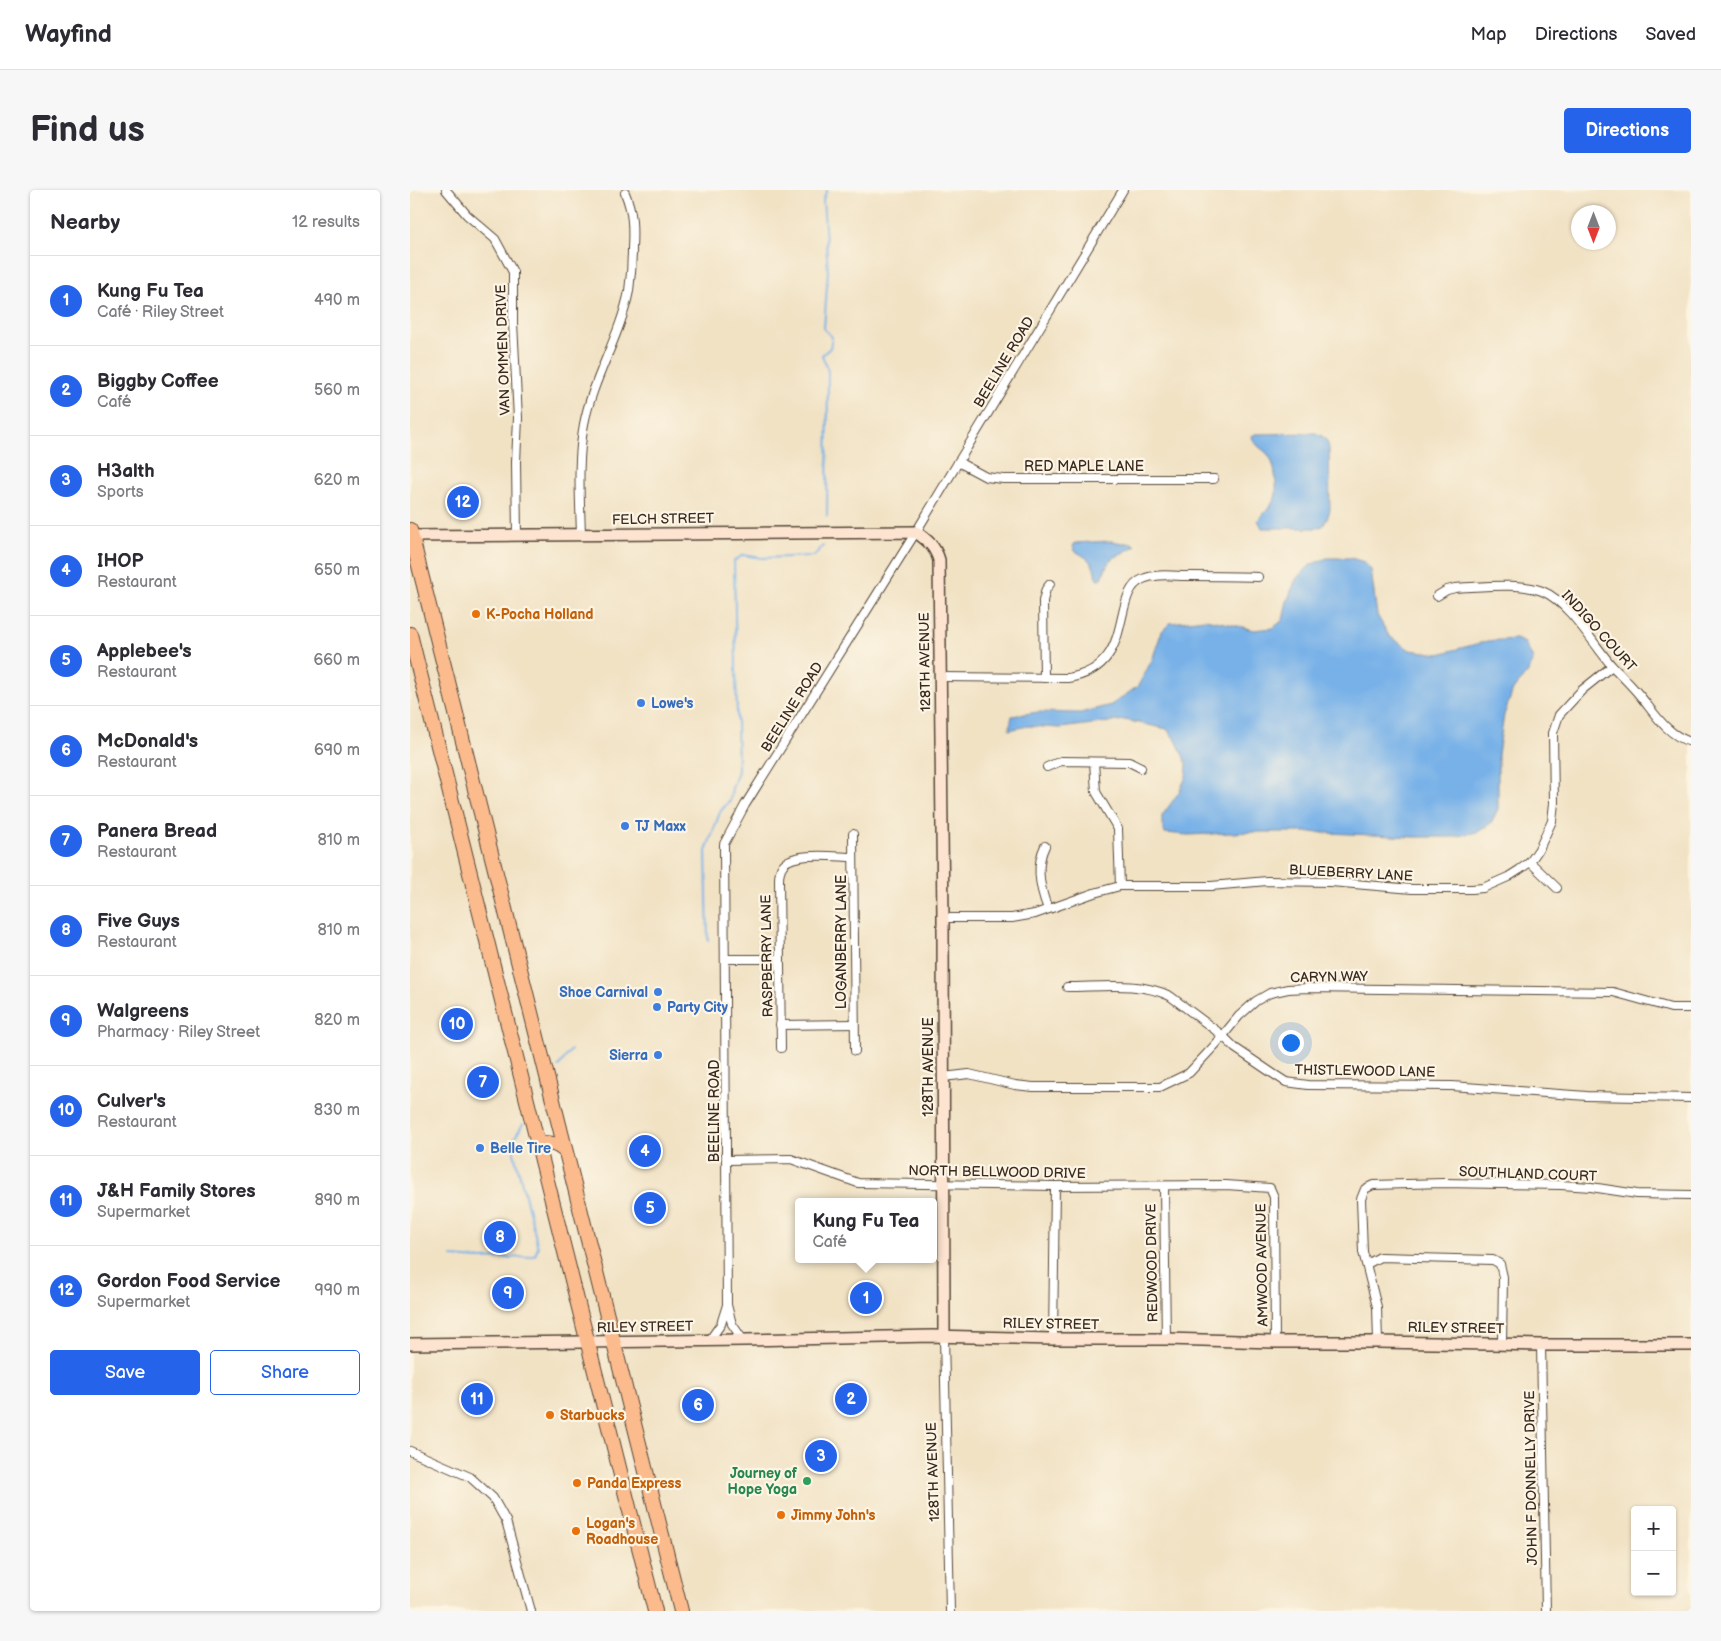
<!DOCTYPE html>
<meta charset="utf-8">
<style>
:root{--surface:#fff;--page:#f7f7f7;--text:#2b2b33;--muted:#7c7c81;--line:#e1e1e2;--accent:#2563eb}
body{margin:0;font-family:"Balsamiq Sans",sans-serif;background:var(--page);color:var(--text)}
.controls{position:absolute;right:15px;bottom:15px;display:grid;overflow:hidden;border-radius:5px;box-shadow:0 1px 4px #0004}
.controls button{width:45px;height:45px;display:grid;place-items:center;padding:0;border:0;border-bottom:1px solid var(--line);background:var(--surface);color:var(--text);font:25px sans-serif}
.compass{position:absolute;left:1161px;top:15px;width:45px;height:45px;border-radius:50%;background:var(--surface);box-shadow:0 1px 4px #0004;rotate:180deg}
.you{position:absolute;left:880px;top:852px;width:18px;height:18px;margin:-12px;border:4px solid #fff;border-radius:50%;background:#1a73e8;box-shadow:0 0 0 8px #1a73e833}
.badge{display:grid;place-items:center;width:32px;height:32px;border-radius:50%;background:var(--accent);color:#fff;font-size:16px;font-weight:700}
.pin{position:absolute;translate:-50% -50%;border:2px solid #fff;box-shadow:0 1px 5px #0006}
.popup{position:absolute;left:385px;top:1008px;width:142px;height:65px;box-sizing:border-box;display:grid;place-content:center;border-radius:5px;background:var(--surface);filter:drop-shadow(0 1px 4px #0005);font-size:16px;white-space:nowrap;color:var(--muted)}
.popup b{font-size:19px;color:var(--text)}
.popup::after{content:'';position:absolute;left:50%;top:100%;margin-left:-10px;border:10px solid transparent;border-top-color:var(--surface)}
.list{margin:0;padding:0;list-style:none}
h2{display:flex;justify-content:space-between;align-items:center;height:65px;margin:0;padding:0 20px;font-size:21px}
h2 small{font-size:16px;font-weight:400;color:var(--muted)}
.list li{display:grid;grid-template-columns:32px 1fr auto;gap:15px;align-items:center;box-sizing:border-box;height:90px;padding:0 20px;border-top:1px solid var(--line)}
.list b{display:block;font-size:19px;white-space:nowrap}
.list p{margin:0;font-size:16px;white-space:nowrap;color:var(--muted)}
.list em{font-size:16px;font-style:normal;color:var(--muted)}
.actions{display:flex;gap:10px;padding:15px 20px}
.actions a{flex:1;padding:11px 0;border:1px solid var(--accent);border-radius:5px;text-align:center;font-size:18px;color:var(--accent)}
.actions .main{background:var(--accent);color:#fff}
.map{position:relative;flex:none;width:1281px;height:1421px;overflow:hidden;border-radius:5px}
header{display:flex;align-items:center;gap:30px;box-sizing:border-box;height:70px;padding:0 25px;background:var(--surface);border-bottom:1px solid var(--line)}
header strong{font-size:24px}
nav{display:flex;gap:28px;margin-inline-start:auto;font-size:18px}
.intro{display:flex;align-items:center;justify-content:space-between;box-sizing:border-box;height:120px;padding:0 30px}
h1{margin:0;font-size:35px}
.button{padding:12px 22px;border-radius:5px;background:var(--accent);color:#fff;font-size:18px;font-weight:700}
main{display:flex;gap:30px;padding:0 30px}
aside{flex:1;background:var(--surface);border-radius:5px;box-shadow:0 1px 4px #0004}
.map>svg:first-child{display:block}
</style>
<header>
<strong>Wayfind</strong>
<nav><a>Map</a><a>Directions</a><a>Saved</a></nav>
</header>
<div class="intro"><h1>Find us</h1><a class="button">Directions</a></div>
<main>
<aside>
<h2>Nearby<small>12 results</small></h2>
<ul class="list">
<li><span class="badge">1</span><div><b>Kung Fu Tea</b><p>Café · Riley Street</p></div><em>490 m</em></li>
<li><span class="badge">2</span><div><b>Biggby Coffee</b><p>Café</p></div><em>560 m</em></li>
<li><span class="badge">3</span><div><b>H3alth</b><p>Sports</p></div><em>620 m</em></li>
<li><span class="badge">4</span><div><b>IHOP</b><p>Restaurant</p></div><em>650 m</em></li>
<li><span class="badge">5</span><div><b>Applebee's</b><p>Restaurant</p></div><em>660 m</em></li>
<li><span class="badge">6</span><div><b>McDonald's</b><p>Restaurant</p></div><em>690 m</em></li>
<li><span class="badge">7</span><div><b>Panera Bread</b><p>Restaurant</p></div><em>810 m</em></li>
<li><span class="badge">8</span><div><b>Five Guys</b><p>Restaurant</p></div><em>810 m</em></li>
<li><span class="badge">9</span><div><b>Walgreens</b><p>Pharmacy · Riley Street</p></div><em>820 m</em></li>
<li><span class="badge">10</span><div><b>Culver's</b><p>Restaurant</p></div><em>830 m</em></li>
<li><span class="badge">11</span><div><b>J&amp;H Family Stores</b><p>Supermarket</p></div><em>890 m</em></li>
<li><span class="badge">12</span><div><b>Gordon Food Service</b><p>Supermarket</p></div><em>990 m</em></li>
</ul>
<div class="actions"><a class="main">Save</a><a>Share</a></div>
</aside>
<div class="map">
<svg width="1281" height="1421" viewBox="0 0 1281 1421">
<rect width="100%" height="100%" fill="#fcf5e5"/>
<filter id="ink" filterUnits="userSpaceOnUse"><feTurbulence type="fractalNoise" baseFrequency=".02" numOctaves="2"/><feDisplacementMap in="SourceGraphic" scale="10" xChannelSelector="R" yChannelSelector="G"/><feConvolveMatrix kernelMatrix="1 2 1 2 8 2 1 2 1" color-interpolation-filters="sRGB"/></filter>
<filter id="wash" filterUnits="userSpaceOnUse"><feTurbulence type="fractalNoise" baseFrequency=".0096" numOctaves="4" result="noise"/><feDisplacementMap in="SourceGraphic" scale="20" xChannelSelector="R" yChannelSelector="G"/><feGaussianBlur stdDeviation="1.12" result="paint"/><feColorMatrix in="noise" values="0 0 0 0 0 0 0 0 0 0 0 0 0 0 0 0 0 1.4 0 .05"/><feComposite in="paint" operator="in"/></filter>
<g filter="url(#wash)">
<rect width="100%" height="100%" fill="#f1e2c4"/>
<g fill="#77b1e8" stroke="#596e83">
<path d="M905 243C914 246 917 249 919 258L920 320 917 329 913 336 905 338H852L848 330C854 323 861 317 865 308 868 299 865 274 859 266 854 259 843 255 842 246L845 244Z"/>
<path d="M701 351 713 353H722L725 356 700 370 691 388 687 390C683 372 681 370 665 361L663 356 665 353Z"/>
<path d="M917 368H941L954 372 961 380 967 425 979 446 1000 460 1029 464 1077 451 1106 449 1115 453 1123 469 1119 481 1103 500 1094 525 1088 564V619L1081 633 1068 642 1043 647H1005L897 642H843L778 645 755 643 752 635V626L769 602 776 587 777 575 767 552 757 539 715 530 650 538 618 536 599 540 602 526 628 522 670 523 701 515 728 496 742 470 752 441 760 433 795 429 820 434 844 440 863 438 873 430 877 411 886 389 900 375Z"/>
</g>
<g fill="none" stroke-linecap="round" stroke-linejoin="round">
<g stroke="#77b1e8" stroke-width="2">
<path d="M417 326 418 181 412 165 420 158 422 147 414 139 418 81 413 10 417 0"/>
<path d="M298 751 296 661 310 622 320 610 322 598 328 581 324 371 333 365 352 368 404 366 413 356"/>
<path d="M148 877 161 860"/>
<path d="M42 1067 69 1069 118 1067 125 1065 128 1058 124 1040 104 963V949L113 934"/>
</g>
</g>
</g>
<g filter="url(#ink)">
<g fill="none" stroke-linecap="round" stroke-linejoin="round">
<g stroke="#564637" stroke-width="10">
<g id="street">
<path d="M36 0 57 25 85 49 103 82V133L108 228 106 272 107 345"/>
<path d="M548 272 576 287 593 289H804"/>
<path d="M171 345C170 308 167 271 174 234 183 188 210 147 219 101 221 87 222 72 222 59 223 38 223 22 215 3"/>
<path d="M1027 406 1037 400 1045 398C1070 397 1110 392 1132 401 1158 411 1184 455 1202 476 1212 486 1222 496 1231 507 1245 524 1258 546 1281 552"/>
<path d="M531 487 658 488C728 477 699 403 733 389 746 383 764 386 779 386 802 386 825 386 848 387"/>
<path d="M634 488 633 411 636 399 640 394"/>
<path d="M684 572 686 602 708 639 710 696"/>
<path d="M637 577 651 571 719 572 731 578"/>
<path d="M443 644 445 861"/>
<path d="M635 656C625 676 630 699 638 719"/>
<path d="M1120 672 1147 698"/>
<path d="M533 728H602L625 724 684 703 710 696H801L857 691 921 692 1002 699H1062L1073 698 1098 687 1109 680 1120 672 1129 659 1142 631 1144 613 1143 543 1149 525 1172 500 1202 476"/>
<path d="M315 769H370"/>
<path d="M657 797C690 797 730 791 760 806L812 845 825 858 862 883 876 892 898 895 1042 896 1177 906 1281 908"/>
<path d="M370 835 444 834"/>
<path d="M371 858 369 690C369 685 370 679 373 675 384 661 427 667 443 667"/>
<path d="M533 887 559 884 605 895 623 897H750L779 883 806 854 829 826 846 811 860 803 878 799 898 798 1203 802 1261 818H1281"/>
<path d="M317 970 381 969 448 993 645 996 816 995 860 998 864 1007 865 1152"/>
<path d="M754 996 756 1149"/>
<path d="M957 1074 970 1067 1083 1070 1090 1074 1093 1087 1092 1154"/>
<path d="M317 1115 314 654 335 615 506 342 713 0"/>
<path d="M534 1146 540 1421"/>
<path d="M643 1149 645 996"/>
<path d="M299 1151 311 1134 317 1115 322 1134 333 1150"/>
<path d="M968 1152 967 1117 953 1062 951 1009 955 999 963 995 1033 993 1151 995 1181 997 1227 1004 1281 1005"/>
<path d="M1131 1155 1136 1421"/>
<path d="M0 1261 60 1287 83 1308 96 1331 121 1421"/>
</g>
</g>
<g stroke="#564637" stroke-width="14">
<g id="secondary">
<path d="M0 346 506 342C517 350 525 356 529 370L533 728 534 1146"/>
<path d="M0 1154 335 1150 522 1146 643 1149H756L865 1152H968L1131 1155H1281"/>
</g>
</g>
<g stroke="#564637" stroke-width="16">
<g id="highway">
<path d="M0 340 271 1421"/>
<path d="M0 444 245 1421"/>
<path d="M128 955C140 952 146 953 155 961"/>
</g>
</g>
<use href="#street" stroke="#fff" stroke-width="8"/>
<use href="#secondary" stroke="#fde4d1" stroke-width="11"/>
<use href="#highway" stroke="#fbbb8d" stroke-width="14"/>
</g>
</g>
<g fill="#e8710a" stroke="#fcf5e5" stroke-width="2">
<circle cx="66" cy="424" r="5"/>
<circle cx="140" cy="1225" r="5"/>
<circle cx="167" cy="1293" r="5"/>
<circle cx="371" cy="1325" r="5"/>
<circle cx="166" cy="1341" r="5"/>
</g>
<g fill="#3f7fe0" stroke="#fcf5e5" stroke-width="2">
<circle cx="231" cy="513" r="5"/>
<circle cx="215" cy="636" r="5"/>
<circle cx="248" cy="802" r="5"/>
<circle cx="247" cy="817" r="5"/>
<circle cx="248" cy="865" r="5"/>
<circle cx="70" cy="958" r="5"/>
</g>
<circle fill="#2e9e5b" stroke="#fcf5e5" stroke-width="2" cx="397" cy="1291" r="5"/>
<g text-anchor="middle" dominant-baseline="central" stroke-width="4.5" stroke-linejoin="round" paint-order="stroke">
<g font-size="14" fill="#3b2a1e" stroke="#fcf5e5">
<text transform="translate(93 160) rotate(-92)">VAN OMMEN DRIVE</text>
<text transform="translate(594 172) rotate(-59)">BEELINE ROAD</text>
<text x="674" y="276">RED MAPLE LANE</text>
<text transform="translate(253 329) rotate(-1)">FELCH STREET</text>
<text transform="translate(1189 441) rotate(48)">INDIGO COURT</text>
<text transform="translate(515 472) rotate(-91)">128TH AVENUE</text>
<text transform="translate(382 517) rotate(-58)">BEELINE ROAD</text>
<text transform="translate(941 683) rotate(3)">BLUEBERRY LANE</text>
<text transform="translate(431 752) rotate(-90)">LOGANBERRY LANE</text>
<text transform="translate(357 766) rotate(-91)">RASPBERRY LANE</text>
<text transform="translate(919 787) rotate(-1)">CARYN WAY</text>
<text transform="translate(518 877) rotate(-90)">128TH AVENUE</text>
<text transform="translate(955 881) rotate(1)">THISTLEWOOD LANE</text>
<text transform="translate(304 921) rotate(-90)">BEELINE ROAD</text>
<text transform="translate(587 982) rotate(1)">NORTH BELLWOOD DRIVE</text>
<text transform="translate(1118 984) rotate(2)">SOUTHLAND COURT</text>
<text transform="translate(742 1073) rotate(-91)">REDWOOD DRIVE</text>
<text transform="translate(852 1075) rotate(-91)">AMWOOD AVENUE</text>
<text transform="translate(641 1134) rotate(1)">RILEY STREET</text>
<text transform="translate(235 1137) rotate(-1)">RILEY STREET</text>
<text transform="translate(1046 1138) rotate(1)">RILEY STREET</text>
<text transform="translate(523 1282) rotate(-92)">128TH AVENUE</text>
<text transform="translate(1121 1288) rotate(-91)">JOHN F DONNELLY DRIVE</text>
</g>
<g font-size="14" font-weight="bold" fill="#c56008" stroke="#fcf5e5" text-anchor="start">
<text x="76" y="424">K-Pocha Holland</text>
<text x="150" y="1225">Starbucks</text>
<text x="177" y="1293">Panda Express</text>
<text x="381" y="1325">Jimmy John's</text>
<text x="176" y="1333">Logan's<tspan x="176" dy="16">Roadhouse</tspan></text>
</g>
<g font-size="14" font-weight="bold" fill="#366cbe" stroke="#fcf5e5" text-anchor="start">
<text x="241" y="513">Lowe's</text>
<text x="225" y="636">TJ Maxx</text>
<text x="238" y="802" text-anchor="end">Shoe Carnival</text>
<text x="257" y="817">Party City</text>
<text x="238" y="865" text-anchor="end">Sierra</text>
<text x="80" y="958">Belle Tire</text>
</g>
<g font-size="14" font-weight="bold" fill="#27864d" stroke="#fcf5e5" text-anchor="end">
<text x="387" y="1283">Journey of<tspan x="387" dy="16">Hope Yoga</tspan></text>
</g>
</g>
</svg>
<div class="controls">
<button>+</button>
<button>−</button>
</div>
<svg class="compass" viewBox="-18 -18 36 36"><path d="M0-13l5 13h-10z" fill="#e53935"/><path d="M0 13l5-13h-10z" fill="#7c7c81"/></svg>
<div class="you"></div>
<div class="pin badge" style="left:456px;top:1108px">1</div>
<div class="popup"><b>Kung Fu Tea</b>Café</div>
<div class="pin badge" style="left:441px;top:1209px">2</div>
<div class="pin badge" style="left:411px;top:1266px">3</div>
<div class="pin badge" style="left:235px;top:961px">4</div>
<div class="pin badge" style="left:240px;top:1018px">5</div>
<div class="pin badge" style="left:288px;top:1215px">6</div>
<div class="pin badge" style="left:73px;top:892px">7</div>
<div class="pin badge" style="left:90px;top:1047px">8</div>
<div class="pin badge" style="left:98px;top:1103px">9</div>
<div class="pin badge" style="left:47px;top:834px">10</div>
<div class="pin badge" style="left:67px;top:1209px">11</div>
<div class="pin badge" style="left:53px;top:312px">12</div>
</div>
</main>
